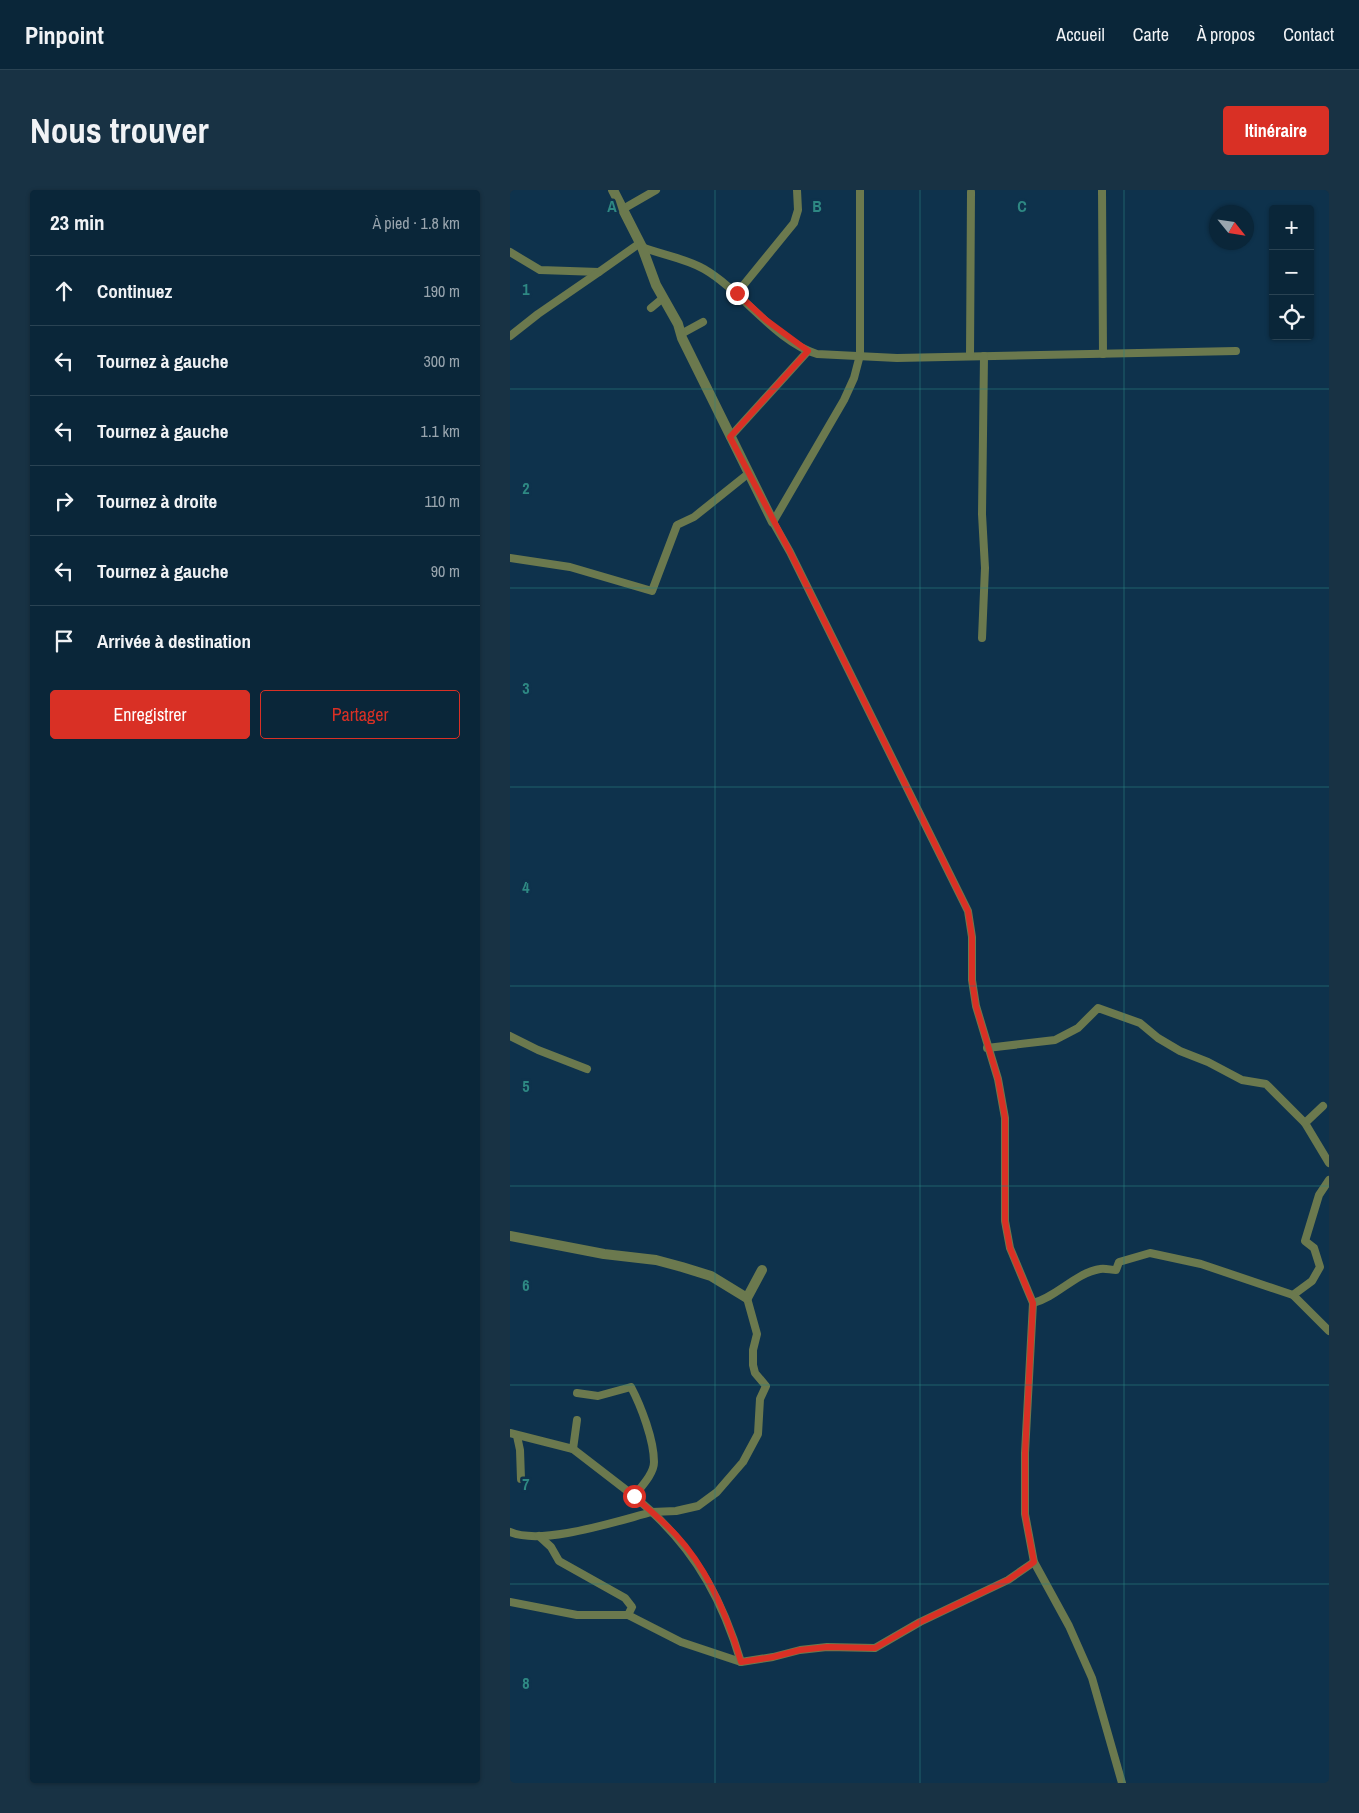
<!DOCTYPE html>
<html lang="fr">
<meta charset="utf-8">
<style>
:root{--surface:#0a2639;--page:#183244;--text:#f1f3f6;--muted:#99a5ae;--line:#2a4353;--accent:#d93025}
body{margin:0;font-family:"Archivo Narrow",sans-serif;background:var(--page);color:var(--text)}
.controls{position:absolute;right:15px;top:15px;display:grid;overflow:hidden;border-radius:5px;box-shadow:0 1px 4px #0004}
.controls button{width:45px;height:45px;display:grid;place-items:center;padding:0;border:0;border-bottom:1px solid var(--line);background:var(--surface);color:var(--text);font:25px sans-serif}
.compass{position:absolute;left:699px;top:15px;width:45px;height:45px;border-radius:50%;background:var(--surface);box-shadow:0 1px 4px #0004;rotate:120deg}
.stop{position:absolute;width:15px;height:15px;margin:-11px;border:4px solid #d93025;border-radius:50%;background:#fff}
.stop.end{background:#d93025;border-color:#fff;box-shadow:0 1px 5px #0008}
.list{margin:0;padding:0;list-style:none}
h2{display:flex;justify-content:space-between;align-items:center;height:65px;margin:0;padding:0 20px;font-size:21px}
h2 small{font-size:16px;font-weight:400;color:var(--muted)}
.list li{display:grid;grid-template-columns:32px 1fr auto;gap:15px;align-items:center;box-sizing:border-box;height:70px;padding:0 20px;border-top:1px solid var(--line)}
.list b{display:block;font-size:19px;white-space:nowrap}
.list em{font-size:16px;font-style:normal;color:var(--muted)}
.actions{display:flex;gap:10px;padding:15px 20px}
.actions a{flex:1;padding:11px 0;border:1px solid var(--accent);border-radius:5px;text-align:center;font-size:18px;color:var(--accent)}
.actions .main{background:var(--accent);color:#fff}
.icon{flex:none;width:28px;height:28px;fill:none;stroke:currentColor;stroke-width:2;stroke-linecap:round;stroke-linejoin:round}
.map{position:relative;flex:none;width:819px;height:1593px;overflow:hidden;border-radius:5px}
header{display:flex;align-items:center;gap:30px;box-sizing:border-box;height:70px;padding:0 25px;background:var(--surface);border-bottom:1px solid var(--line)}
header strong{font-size:24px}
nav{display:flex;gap:28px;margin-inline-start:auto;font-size:18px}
.intro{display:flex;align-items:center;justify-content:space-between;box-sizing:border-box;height:120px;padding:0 30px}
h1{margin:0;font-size:35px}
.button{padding:12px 22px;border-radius:5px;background:var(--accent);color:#fff;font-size:18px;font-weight:700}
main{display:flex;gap:30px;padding:0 30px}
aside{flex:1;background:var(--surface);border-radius:5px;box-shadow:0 1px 4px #0004}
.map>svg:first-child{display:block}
</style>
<header>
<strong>Pinpoint</strong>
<nav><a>Accueil</a><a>Carte</a><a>À propos</a><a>Contact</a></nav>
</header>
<div class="intro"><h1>Nous trouver</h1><a class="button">Itinéraire</a></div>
<main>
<aside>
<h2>23 min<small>À pied · 1.8 km</small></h2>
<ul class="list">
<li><svg class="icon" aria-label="ahead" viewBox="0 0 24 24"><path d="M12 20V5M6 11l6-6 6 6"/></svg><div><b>Continuez</b></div><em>190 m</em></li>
<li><svg class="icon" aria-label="left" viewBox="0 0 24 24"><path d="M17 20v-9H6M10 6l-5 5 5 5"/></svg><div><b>Tournez à gauche</b></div><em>300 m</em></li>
<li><svg class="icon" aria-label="left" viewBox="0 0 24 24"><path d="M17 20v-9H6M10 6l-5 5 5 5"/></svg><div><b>Tournez à gauche</b></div><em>1.1 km</em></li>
<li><svg class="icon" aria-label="right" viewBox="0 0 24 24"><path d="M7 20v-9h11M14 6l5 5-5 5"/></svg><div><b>Tournez à droite</b></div><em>110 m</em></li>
<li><svg class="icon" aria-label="left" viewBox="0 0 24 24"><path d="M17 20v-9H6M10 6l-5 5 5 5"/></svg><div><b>Tournez à gauche</b></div><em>90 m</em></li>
<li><svg class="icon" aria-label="arrive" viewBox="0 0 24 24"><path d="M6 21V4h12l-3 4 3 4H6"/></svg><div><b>Arrivée à destination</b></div></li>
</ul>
<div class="actions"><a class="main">Enregistrer</a><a>Partager</a></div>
</aside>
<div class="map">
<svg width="819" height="1593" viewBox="0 0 819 1593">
<rect width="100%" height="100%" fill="#0e324c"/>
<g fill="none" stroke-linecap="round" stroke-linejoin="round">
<g stroke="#6b794e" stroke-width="8">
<path d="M350 0V165L344 188 334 210 263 332 280 362 458 721 462 747V790L466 816 488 889 495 928V1031L500 1058 523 1113 515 1263V1324L524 1372 559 1436 582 1488 612 1593"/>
<path d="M592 0 593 164"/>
<path d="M113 19 146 0"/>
<path d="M132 57C152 65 175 68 194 79 232 101 266 152 307 164L387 168 726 161"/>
<path d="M0 62 30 80 89 82 130 53"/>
<path d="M227 103 284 33 288 20 287 0"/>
<path d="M141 118 153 108"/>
<path d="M171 144 193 132"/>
<path d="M0 146 28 124 89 82"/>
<path d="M460 166 461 2"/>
<path d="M220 247 298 161"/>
<path d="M0 368 60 377 142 401 167 335 184 327 239 283"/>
<path d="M472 448 475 378 472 324 474 166"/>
<path d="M0 846 28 860 77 879"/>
<path d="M477 858 545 850 568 838 588 818 630 833 648 848 670 861 698 872 732 890 756 894 795 933 819 973"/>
<path d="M795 933 813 916"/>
<path d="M783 1105 802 1091 810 1077 804 1058 795 1051 809 1005 819 990"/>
<path d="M523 1113C547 1107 565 1083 590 1079 595 1078 601 1080 606 1080L609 1072 640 1063 691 1074 783 1105 819 1141"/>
<path d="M67 1203 88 1206 121 1197C131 1216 144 1250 144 1272 144 1284 131 1297 124 1306"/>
<path d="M0 1243 63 1259 124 1306 142 1322 166 1321 188 1316 207 1302 233 1272 248 1244 250 1209 256 1196 245 1183 243 1175V1160L247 1144 237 1108"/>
<path d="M7 1246 10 1260 11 1289"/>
<path d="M63 1259 67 1230"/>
<path d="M0 1342C32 1356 107 1331 142 1322 188 1365 213 1412 231 1472L263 1467 290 1460 317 1457 365 1458 410 1432 498 1390 524 1372"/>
<path d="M29 1346 41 1357 49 1371 115 1408 122 1417 118 1425"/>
<path d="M0 1412 67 1425H118L171 1452 231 1472"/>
</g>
<g stroke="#6b794e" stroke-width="10">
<path d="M103 0 132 57 146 95 168 134 172 148 263 332"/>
<path d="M0 1046 94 1064 146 1070 172 1077 201 1086 237 1108 252 1080"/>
</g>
</g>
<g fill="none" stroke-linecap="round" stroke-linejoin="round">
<path stroke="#d93025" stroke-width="6" d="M124 1306C138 1319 153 1331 166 1345 198 1379 218 1428 231 1472L263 1467 290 1460 317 1457 365 1458 410 1432 498 1390 524 1372 515 1324V1263L523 1113 500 1058 495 1031V928L488 889 466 816 462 790V747L458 721 280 362 220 247 298 161 256 130 227 103"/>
</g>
<path fill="none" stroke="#2e8883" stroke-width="1" stroke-opacity="0.55" d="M205 0V1593M410 0V1593M614 0V1593M0 199H819M0 398H819M0 597H819M0 796H819M0 996H819M0 1195H819M0 1394H819"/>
<g font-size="16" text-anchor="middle" font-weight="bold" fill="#2e8883" stroke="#0e324c" stroke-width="5" stroke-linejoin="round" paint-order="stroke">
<text x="102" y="22">A</text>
<text x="307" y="22">B</text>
<text x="512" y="22">C</text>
<text x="16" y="105">1</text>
<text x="16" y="304">2</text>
<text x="16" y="504">3</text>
<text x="16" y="703">4</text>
<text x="16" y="902">5</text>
<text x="16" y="1101">6</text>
<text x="16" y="1300">7</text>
<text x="16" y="1499">8</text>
</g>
</svg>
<div class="controls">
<button>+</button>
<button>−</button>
<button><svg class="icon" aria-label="locate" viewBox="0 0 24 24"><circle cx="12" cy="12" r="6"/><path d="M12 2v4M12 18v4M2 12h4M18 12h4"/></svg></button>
</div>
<svg class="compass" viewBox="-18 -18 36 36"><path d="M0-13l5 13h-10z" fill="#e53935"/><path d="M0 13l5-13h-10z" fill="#99a5ae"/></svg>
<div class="stop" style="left:124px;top:1306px"></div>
<div class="stop end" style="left:227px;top:103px"></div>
</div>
</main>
